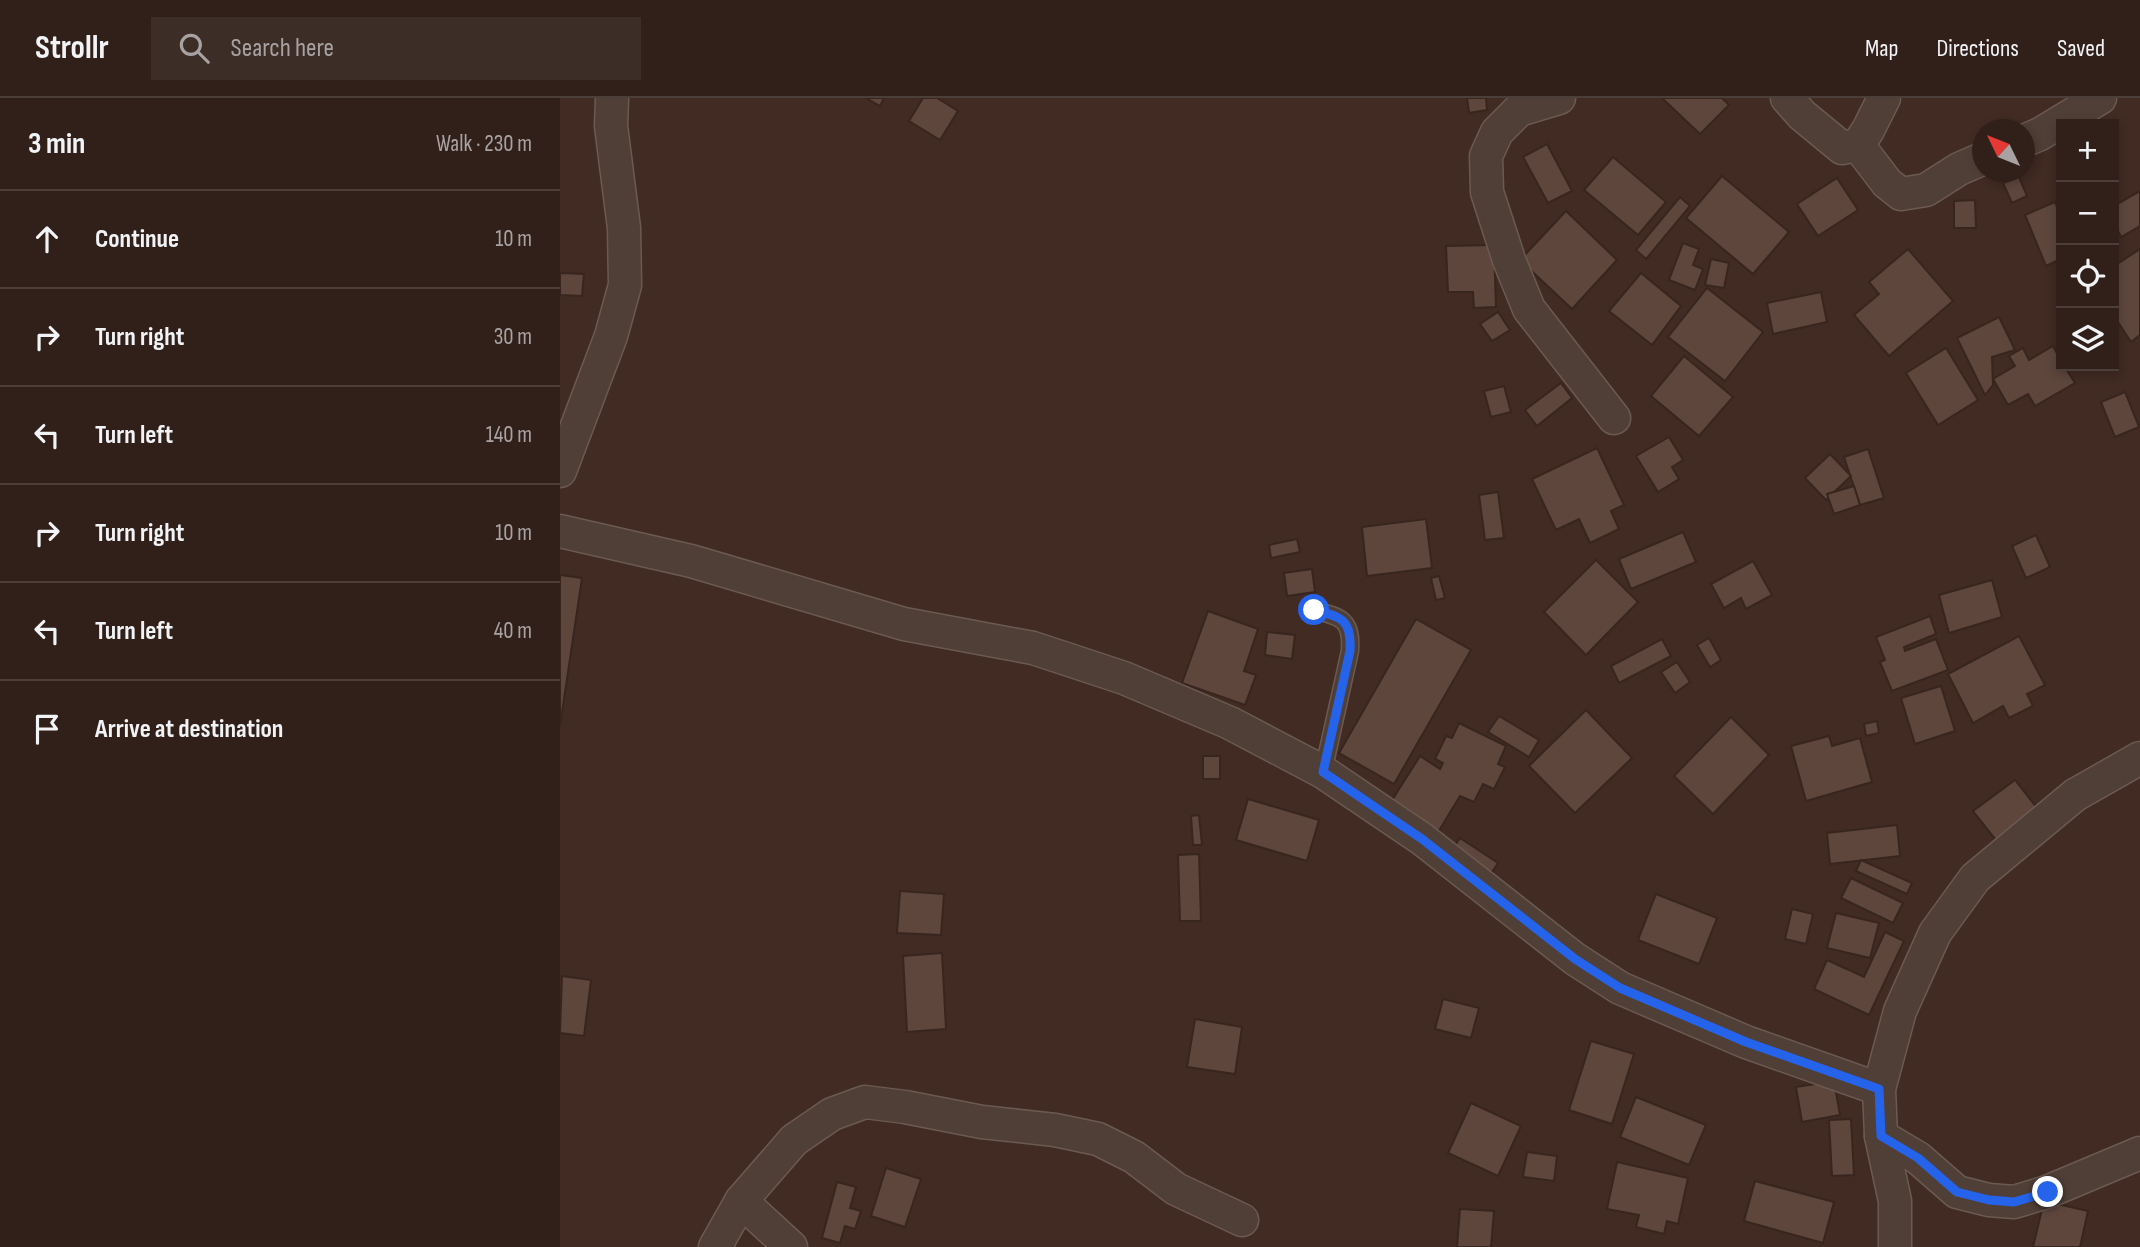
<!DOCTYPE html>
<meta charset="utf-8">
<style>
:root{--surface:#31201a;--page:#3d2d27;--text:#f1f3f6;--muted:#a8a3a2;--line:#4c3e39}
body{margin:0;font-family:"Sofia Sans Condensed",sans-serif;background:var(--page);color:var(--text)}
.controls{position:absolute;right:21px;top:21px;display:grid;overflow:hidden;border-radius:0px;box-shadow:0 4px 10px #0003}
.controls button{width:63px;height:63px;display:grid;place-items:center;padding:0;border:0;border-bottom:2px solid var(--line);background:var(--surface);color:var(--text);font:35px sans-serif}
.compass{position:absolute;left:1412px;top:21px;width:63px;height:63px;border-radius:50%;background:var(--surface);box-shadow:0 4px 10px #0003;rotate:313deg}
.stop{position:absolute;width:21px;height:21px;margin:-16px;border:5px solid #2563eb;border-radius:50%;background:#fff}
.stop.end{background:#2563eb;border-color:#fff;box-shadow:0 2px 7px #0008}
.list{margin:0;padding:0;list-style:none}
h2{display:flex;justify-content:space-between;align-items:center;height:91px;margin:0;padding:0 28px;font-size:30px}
h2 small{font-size:23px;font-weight:400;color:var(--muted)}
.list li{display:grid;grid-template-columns:46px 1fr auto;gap:21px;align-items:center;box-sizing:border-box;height:98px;padding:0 28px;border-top:2px solid var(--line)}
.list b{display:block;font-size:26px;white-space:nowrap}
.list em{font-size:23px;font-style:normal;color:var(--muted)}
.icon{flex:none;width:38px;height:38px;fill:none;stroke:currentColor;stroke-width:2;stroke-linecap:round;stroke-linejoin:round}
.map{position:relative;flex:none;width:1580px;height:1149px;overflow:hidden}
header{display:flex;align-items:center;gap:42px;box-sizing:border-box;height:98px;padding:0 35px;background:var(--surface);border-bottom:2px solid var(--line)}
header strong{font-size:33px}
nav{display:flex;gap:38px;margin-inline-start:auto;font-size:24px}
.search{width:490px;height:63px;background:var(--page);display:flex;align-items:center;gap:18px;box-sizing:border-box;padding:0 24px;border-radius:0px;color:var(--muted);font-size:26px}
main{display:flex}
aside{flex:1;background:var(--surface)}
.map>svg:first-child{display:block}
</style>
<header>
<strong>Strollr</strong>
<div class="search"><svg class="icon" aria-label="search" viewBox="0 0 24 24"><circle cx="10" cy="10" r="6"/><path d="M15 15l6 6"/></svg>Search here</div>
<nav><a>Map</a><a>Directions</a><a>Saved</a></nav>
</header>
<main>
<aside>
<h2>3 min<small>Walk · 230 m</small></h2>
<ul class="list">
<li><svg class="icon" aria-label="ahead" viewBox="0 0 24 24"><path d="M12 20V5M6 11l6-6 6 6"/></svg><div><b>Continue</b></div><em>10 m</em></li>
<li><svg class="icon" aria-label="right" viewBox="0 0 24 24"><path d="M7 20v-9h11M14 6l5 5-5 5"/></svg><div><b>Turn right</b></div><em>30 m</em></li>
<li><svg class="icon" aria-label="left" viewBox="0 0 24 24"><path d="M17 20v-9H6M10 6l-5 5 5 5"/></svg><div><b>Turn left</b></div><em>140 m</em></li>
<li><svg class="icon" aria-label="right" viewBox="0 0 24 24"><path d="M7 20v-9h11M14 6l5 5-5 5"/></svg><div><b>Turn right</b></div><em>10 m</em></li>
<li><svg class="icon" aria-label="left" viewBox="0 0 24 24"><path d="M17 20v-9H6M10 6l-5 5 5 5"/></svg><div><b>Turn left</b></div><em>40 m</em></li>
<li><svg class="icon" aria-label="arrive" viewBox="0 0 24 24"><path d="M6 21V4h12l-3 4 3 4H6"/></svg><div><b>Arrive at destination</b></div></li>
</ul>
</aside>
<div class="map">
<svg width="1580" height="1149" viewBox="0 0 1580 1149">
<rect width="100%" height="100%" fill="#412b23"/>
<g fill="#5e463d" stroke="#38261e" stroke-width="2">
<path d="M306 0H324L320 8Z"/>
<path d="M363 0H377L398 13 380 42 349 23Z"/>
<path d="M907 0H926L927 12 909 15Z"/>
<path d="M1102 0H1162L1169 7 1140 36Z"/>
<path d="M987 46 1012 93 988 105 963 59Z"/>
<path d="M1053 59 1106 104 1078 137 1024 92Z"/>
<path d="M1162 78 1229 134 1193 176 1126 120Z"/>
<path d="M1459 79 1467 98 1452 105 1443 85Z"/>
<path d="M1277 80 1298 112 1258 138 1237 106Z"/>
<path d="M1580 93V128L1561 139 1554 125V108Z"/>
<path d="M1120 99 1130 108 1086 161 1076 152Z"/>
<path d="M1415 102 1416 130H1394V103Z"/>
<path d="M1495 104 1501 119V161L1486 168 1465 117Z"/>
<path d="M1006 113 1057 162 1012 211 960 162Z"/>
<path d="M1123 145 1139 151 1133 167 1143 171 1135 192 1109 182Z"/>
<path d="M934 147 936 209 914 210 913 194H888L886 148Z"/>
<path d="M1348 151 1393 203 1329 258 1294 217 1319 196 1309 184Z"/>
<path d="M1580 151V237L1571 244 1554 218V168Z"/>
<path d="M1151 161 1169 165 1164 190 1145 187Z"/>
<path d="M0 175 24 176 22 198 0 197Z"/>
<path d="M1081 175 1121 208 1092 247 1049 213Z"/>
<path d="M1147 190 1203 234 1165 283 1108 239Z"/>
<path d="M1261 194 1267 224 1213 236 1207 205Z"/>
<path d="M938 214 950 232 932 243 920 226Z"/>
<path d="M1439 219 1455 252 1432 259 1433 287 1425 297 1397 240Z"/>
<path d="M1493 248 1501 263V268H1504L1515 285 1475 308 1468 296 1448 307 1433 281 1455 268 1449 258 1463 250 1469 262Z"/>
<path d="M1386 250 1418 302 1378 327 1346 275Z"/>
<path d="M1124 258 1173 299 1139 338 1091 298Z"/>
<path d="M1001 285 1012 300 977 328 965 312Z"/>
<path d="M944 288 951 314 931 319 924 293Z"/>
<path d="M1565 294 1579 329 1555 339 1541 304Z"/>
<path d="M1109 339 1123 362 1112 369 1119 381 1098 394 1076 358Z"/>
<path d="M1037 350 1064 407 1051 413 1059 431 1030 445 1019 421 996 432 972 381Z"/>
<path d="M1308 351 1324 400 1300 407 1284 359Z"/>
<path d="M1270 356 1291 378 1266 402 1245 380Z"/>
<path d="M1294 388 1300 407 1274 416 1267 396Z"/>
<path d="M938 394 944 440 925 442 919 397Z"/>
<path d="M866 421 872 470 807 478 802 429Z"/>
<path d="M1123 434 1136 464 1071 491 1059 461Z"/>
<path d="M1476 437 1490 469 1466 480 1452 448Z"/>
<path d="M737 441 740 454 711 460 709 447Z"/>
<path d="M1036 462 1078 504 1026 557 984 514Z"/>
<path d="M1193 463 1212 497 1186 511 1181 500 1164 510 1151 486Z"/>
<path d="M752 471 755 494 727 498 724 475Z"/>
<path d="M0 477 22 480 0 628Z"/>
<path d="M879 478 885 500 876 502 871 480Z"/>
<path d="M1432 482 1442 519 1389 535 1379 497Z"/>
<path d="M648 513 698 531 684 573 696 577 685 607 622 585Z"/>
<path d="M1370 518 1376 536 1344 549 1345 553 1376 541 1388 572 1332 593 1320 564 1325 562 1316 539Z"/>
<path d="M856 521 911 552 834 686 779 655Z"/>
<path d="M707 534 735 537 732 561 705 557Z"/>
<path d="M1459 538 1485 587 1467 596 1473 608 1449 620 1443 608 1413 625 1388 576Z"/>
<path d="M1149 540 1161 562 1150 569 1137 547Z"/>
<path d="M1102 541 1111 558 1059 585 1051 568Z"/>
<path d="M1117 564 1130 584 1115 595 1101 574Z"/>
<path d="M1381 588 1395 633 1355 646 1341 600Z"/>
<path d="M1026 612 1072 660 1015 715 969 668Z"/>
<path d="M939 618 979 642 969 659 928 634Z"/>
<path d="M1171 619 1209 657 1153 716 1114 678Z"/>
<path d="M1317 623 1319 635 1306 638 1304 626Z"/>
<path d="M899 625 946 648 938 666 945 669 934 691 923 686 914 704 900 698 877 736 829 707 860 658 880 671 883 665 875 661 886 638 892 640Z"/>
<path d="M1269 638 1272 648 1300 640 1312 684 1246 703 1231 648Z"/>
<rect x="643" y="658" width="17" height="23"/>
<path d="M1455 682 1477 710 1436 742 1413 713Z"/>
<path d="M688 701 759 722 747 763 676 742Z"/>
<path d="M639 717 642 747H633L631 718Z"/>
<path d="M1337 727 1340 758 1270 766 1267 735Z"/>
<path d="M900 740 938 765 930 777 892 752Z"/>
<path d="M639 756 641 823H620L618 757Z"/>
<path d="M1301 762 1352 785 1347 796 1296 773Z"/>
<path d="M1291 780 1343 805 1333 825 1281 800Z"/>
<path d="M340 793 384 796 381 837 337 835Z"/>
<path d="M1096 796 1157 820 1139 866 1078 842Z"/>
<path d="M1232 811 1253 816 1246 846 1225 841Z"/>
<path d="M1276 815 1319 825 1310 860 1267 850Z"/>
<path d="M1325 834 1344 843 1309 917 1254 891 1267 862 1304 879Z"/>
<path d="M382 855 386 931 347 934 343 858Z"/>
<path d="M2 878 31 882 24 938 0 935Z"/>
<path d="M883 901 919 910 911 940 875 931Z"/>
<path d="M635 921 682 929 675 976 627 969Z"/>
<path d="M1031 943 1074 956 1052 1026 1009 1012Z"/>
<path d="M1274 983 1280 1017 1242 1024 1236 989Z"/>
<path d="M1076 999 1146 1027 1129 1067 1060 1039Z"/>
<path d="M911 1005 961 1028 938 1078 888 1055Z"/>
<path d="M1291 1021 1294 1077 1272 1078 1269 1022Z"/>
<path d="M967 1054 997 1058 994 1083 963 1079Z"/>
<path d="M1057 1064 1128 1080 1118 1126 1107 1123 1104 1136 1076 1129 1079 1117 1047 1111Z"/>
<path d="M326 1070 361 1081 345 1129 311 1118Z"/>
<path d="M1195 1083 1274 1104 1263 1145 1184 1123Z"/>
<path d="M277 1084 296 1089 290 1110 301 1113 295 1131 285 1128 280 1145 262 1140Z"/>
<path d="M1484 1103 1528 1113 1520 1149H1473Z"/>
<path d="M900 1111 934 1113 931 1149H897Z"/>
</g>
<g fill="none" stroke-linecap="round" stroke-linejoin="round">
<g stroke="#6b5a52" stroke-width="19">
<path id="service" d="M754 512C782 519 792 522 790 553L763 674"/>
</g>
<g stroke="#6b5a52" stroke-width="35">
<g id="minor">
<path d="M999 0 959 12 937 34 926 58 927 94 949 162 969 211 1054 320"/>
<path d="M1227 0 1242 17 1282 50 1298 47 1308 32 1324 0"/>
<path d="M1464 43 1480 36 1540 0"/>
<path d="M1298 47 1327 85 1341 96 1366 92 1399 71 1422 61"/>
<path d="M0 373 51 238 65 187 64 130 51 28 52 0"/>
<path d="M0 433 131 463 344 526 473 550 564 580 670 625 763 674 862 741 1015 861 1060 890 1186 944 1319 991"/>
<path d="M1321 1038 1358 1060 1397 1094 1429 1102 1454 1104 1487 1094 1580 1055"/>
<path d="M181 1103 231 1149"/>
<path d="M155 1149 181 1103 234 1042 272 1016 305 1004 345 1009 422 1024 495 1032 538 1041 574 1059 616 1091 682 1122"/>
<path d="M1335 1149V1103L1321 1038 1319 991 1340 913 1375 835 1415 780 1515 697 1580 660"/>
</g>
</g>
<use href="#service" stroke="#503f37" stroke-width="16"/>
<use href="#minor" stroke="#503f37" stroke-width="32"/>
</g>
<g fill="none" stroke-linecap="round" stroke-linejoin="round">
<path stroke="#2563eb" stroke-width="9" d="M754 512C782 519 792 522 790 553L763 674 862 741 1015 861 1060 890 1186 944 1319 991 1321 1038 1358 1060 1397 1094 1429 1102 1454 1104 1488 1094"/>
</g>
</svg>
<div class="controls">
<button>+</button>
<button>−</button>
<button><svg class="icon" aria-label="locate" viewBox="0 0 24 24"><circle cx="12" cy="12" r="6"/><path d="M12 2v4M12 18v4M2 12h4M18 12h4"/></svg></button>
<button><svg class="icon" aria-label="layers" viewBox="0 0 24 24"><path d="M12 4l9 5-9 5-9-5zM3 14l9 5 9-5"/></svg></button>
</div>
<svg class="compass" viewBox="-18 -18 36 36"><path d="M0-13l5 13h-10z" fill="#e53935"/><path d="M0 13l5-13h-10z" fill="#a8a3a2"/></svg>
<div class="stop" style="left:754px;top:512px"></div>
<div class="stop end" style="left:1488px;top:1094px"></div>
</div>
</main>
